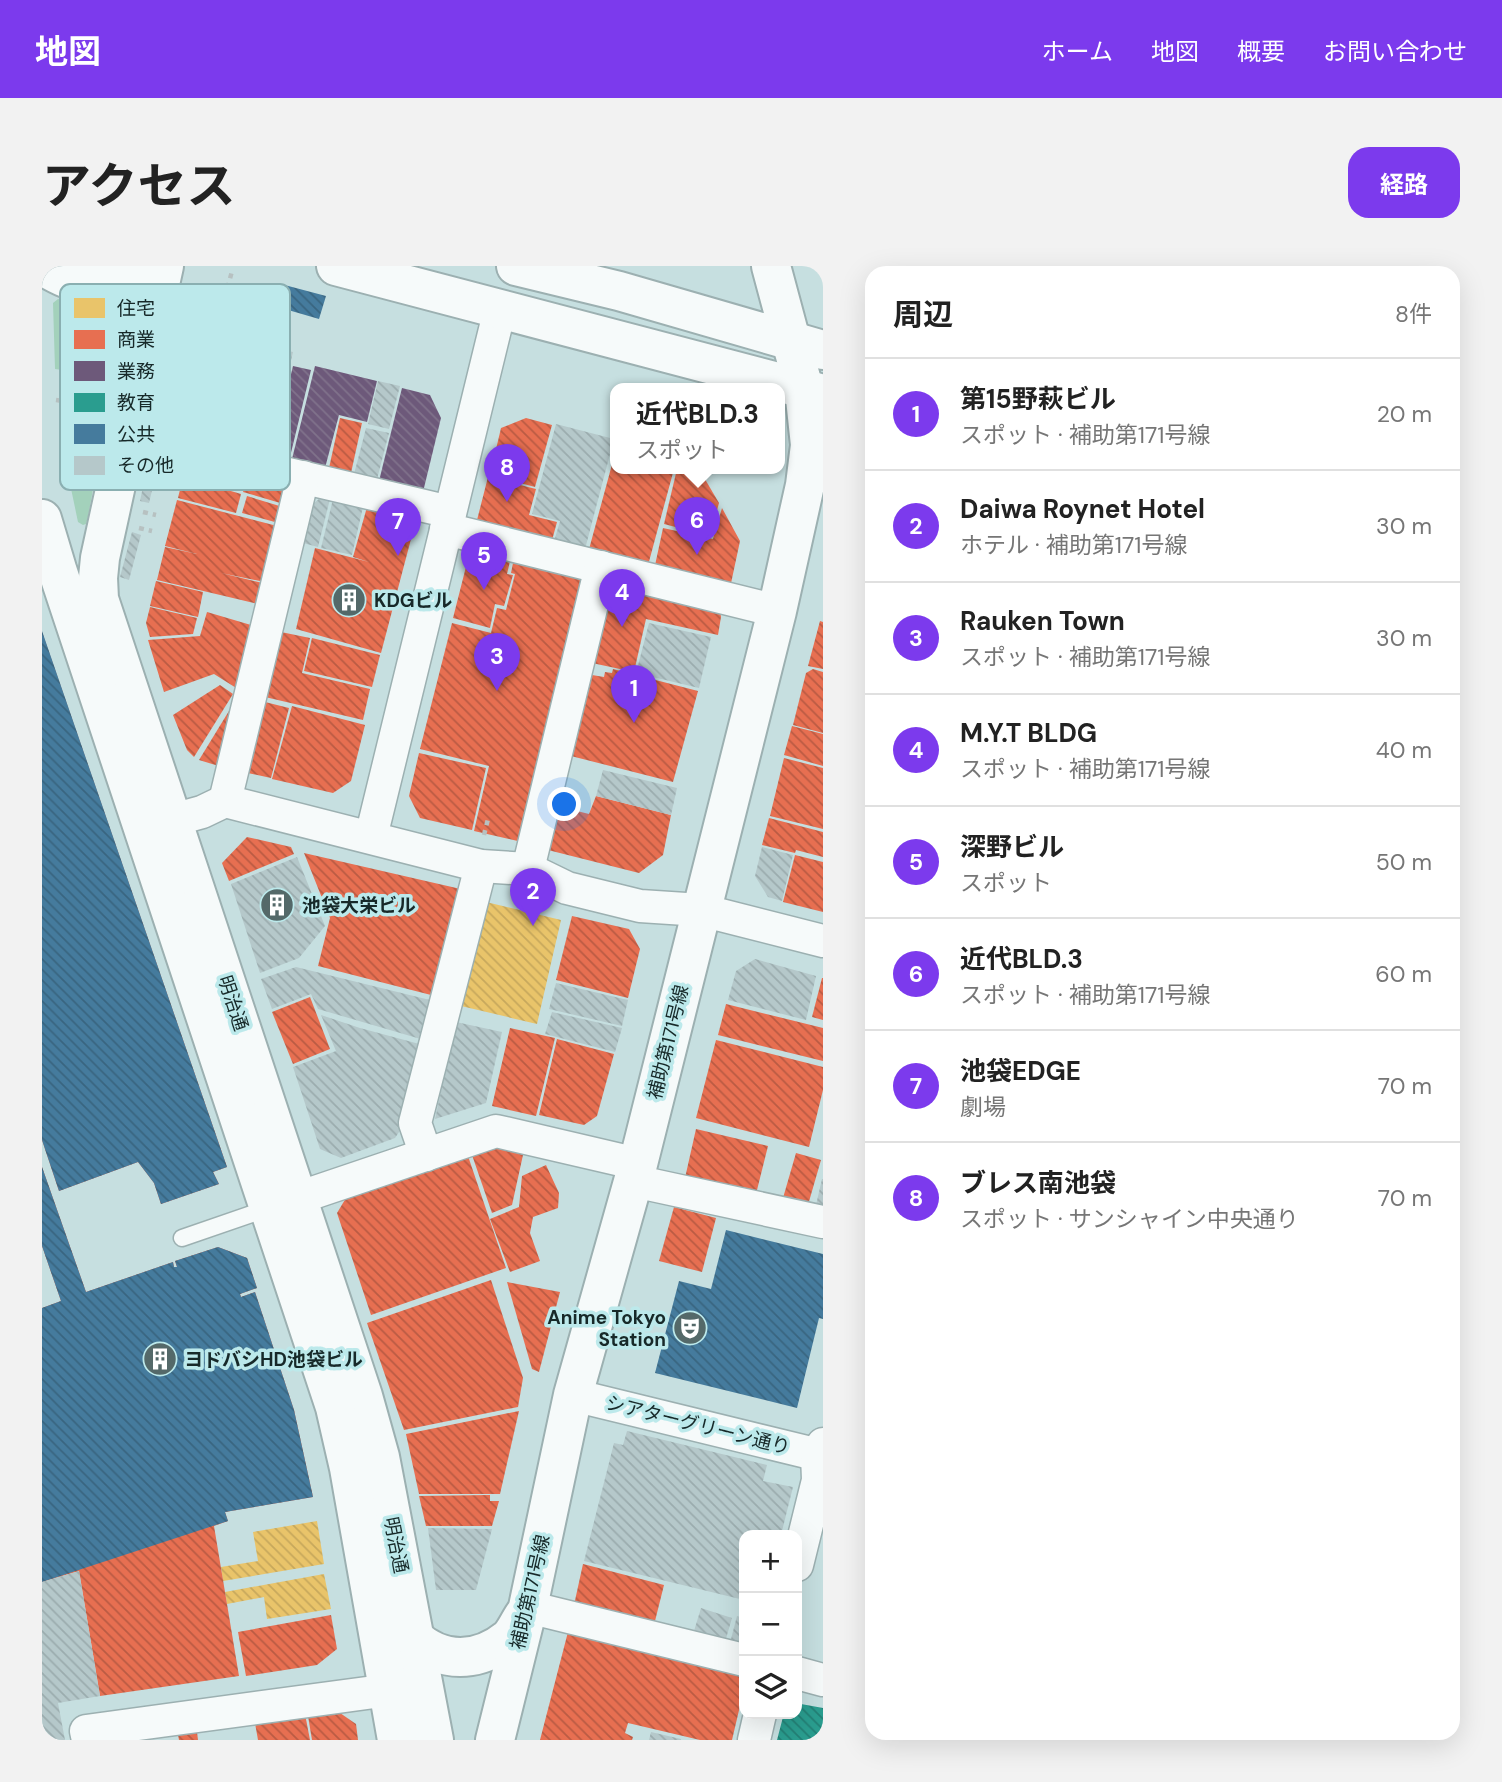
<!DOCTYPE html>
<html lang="ja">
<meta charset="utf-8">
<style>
:root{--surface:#fff;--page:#f2f2f2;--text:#222;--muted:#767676;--line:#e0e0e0;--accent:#7c3aed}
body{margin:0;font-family:"DM Sans","Noto Sans JP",sans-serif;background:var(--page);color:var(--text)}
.controls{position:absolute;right:21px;bottom:21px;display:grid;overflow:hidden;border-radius:14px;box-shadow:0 7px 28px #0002}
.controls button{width:63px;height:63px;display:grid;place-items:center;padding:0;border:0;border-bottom:2px solid var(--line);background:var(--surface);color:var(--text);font:35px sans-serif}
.you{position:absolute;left:523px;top:539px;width:24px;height:24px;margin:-18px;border:5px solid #fff;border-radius:50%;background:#1a73e8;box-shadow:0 0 0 10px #1a73e833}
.badge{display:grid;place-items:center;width:46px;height:46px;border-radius:50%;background:var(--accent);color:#fff;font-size:23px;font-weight:700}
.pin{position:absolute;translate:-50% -58px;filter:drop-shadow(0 2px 4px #0008)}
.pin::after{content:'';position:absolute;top:37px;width:24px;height:21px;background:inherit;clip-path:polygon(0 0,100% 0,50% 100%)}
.popup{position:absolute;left:568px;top:117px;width:175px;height:91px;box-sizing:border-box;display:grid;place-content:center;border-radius:14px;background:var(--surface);filter:drop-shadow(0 2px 5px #0005);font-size:23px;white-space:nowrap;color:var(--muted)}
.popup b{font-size:26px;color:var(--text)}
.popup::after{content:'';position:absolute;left:50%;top:100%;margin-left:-14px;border:14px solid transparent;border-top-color:var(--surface)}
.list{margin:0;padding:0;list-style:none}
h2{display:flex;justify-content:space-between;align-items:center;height:91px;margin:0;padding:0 28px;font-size:30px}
h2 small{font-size:23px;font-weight:400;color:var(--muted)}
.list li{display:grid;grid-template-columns:46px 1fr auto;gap:21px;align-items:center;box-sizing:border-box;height:112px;padding:0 28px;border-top:2px solid var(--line)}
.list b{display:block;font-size:26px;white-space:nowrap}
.list p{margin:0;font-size:23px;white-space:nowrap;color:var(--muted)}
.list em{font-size:23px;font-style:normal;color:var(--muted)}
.icon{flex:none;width:38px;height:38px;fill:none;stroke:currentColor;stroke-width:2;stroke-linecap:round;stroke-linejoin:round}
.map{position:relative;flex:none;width:781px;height:1474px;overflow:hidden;border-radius:21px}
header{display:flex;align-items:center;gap:42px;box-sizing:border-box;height:98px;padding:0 35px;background:var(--accent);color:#fff}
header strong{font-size:33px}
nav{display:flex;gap:38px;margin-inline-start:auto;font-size:24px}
.intro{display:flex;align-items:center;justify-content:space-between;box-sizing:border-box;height:168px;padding:0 42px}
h1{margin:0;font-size:49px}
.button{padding:18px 32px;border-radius:21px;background:var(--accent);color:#fff;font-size:24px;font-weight:700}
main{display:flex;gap:42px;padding:0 42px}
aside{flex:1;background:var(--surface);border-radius:21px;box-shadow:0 7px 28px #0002}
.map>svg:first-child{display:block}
</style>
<header>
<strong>地図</strong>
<nav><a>ホーム</a><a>地図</a><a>概要</a><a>お問い合わせ</a></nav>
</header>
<div class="intro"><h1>アクセス</h1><a class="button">経路</a></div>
<main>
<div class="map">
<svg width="781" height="1474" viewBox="0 0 781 1474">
<defs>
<pattern id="homes-back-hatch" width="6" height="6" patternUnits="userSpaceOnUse" patternTransform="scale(1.75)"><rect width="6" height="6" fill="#e9c46a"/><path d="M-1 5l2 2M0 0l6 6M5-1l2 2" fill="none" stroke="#c7a85c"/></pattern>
<pattern id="shops-back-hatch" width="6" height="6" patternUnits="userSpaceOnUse" patternTransform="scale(1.75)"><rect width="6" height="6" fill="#e76f51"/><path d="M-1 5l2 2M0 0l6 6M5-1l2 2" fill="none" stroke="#ba5b43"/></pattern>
<pattern id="offices-back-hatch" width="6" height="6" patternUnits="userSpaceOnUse" patternTransform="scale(1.75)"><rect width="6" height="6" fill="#6d597a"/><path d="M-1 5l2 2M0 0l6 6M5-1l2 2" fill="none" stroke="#80728b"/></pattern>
<pattern id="schools-back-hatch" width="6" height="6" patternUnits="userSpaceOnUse" patternTransform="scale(1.75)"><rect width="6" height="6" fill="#2a9d8f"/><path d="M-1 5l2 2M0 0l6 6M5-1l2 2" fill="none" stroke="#238075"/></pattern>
<pattern id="public-back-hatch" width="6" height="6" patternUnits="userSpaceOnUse" patternTransform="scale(1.75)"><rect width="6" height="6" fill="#457b9d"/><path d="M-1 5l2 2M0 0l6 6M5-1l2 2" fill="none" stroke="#396580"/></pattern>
<pattern id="building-back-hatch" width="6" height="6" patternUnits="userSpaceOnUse" patternTransform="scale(1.75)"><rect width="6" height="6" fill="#b5c8ca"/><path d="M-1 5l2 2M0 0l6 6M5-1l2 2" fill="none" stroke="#9bacae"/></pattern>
</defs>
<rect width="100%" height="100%" fill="#c6dfe0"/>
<g fill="#a3d1bb">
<path d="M16 33C42 40 62 40 87 33L84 65 72 111 13 103 11 37Z"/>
<path d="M18 170 59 179 46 251 44 258 41 259 36 256Z"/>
</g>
<g fill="url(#homes-back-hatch)">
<path d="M444 636 519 654 495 758 419 740Z"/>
<path d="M275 1255 282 1298 181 1315 179 1301 216 1295 211 1266Z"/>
<path d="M282 1308 289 1343 225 1353 222 1331 185 1338 183 1326Z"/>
</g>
<g fill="url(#shops-back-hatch)">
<path d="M203 75 189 129 159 123 166 94Z"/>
<path d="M298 152 320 157 309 207 287 202Z"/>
<path d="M484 152 510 159 493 221 448 209 459 162Z"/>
<path d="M572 191 573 203H632L605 303 546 287Z"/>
<path d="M145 195 194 207 190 223 141 210Z"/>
<path d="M635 203H657L677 237 668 270 622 258Z"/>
<path d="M207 208 240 219 246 230 245 239 201 226Z"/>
<path d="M141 211 199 228 194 247 136 232Z"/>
<path d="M446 211 494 223 487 249 515 256 509 278 434 258Z"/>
<path d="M205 230 244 242 240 258 200 247Z"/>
<path d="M135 234 239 261 223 316 179 307 229 319 224 340 115 314 123 281 155 288 123 280Z"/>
<path d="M325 241 374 254 339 387 254 363 273 282 327 296 311 291Z"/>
<path d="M680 242 698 275 688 322 612 304 621 262 671 273Z"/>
<path d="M429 281 469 291 465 308 471 309 462 340 453 338 448 362 411 352Z"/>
<path d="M472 292 546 310 480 576 432 565 447 500 378 483 410 357 449 367 455 342 464 344 473 308 469 307Z"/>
<path d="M114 315 161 326 156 351 108 340Z"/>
<path d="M575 321 678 345 679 351 676 369 604 353 592 406 550 397 569 325Z"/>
<path d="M108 341 155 352 151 368 108 371 104 357Z"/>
<path d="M165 346 216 361 199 425 172 408 122 426 106 374 158 370Z"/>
<path d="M778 355 781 356V403L766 400Z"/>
<path d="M0 366 185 901 171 906 177 918 119 938 112 917 96 896 17 925 0 874Z"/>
<path d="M239 366 268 372 260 407 328 423 321 454 223 431Z"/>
<path d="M270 372 338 389 330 421 262 405Z"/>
<path d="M571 403 656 425 631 516 529 490 550 409 562 411 563 406 570 407Z"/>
<path d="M771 403 781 406V467L751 459 764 407Z"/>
<path d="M178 419 191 428 152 491 145 484 131 449Z"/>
<path d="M219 435 247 442 229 512 201 506Z"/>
<path d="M190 440 180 501 157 494Z"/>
<path d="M250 440 323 459 309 515 291 527 230 513Z"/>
<path d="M750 460 781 468V500L742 489Z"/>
<path d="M377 487 444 502 430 564 378 552 367 530Z"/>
<path d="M742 492 781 502V563L728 550Z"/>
<path d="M554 530 629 549 621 589 597 607 502 583 515 540 547 548Z"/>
<path d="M727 552 781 566V591L754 584 753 587 720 579Z"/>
<path d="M205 571 249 581 252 588 187 615 180 597Z"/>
<path d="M262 587 423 624 393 730 276 700 288 652Z"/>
<path d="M753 589 781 596V646L741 636Z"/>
<path d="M530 650 587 663 598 683 586 732 514 714Z"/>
<path d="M780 712H781V754L770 751Z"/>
<path d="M268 731 288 783 251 798 230 746Z"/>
<path d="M684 738 781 762V795L676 769Z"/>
<path d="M468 762 513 772 494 850 450 840Z"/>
<path d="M515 773 572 788 555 850 542 859 497 849Z"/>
<path d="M674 774 781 801V824L767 881 654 852Z"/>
<path d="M654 863 726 880 714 928 643 912Z"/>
<path d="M453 879 481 889 470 939 450 947 430 889Z"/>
<path d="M754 887 779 894 766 939 741 932Z"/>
<path d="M426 890 464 1002 329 1049 295 947 304 932Z"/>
<path d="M504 899 517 927 516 942 491 951 488 967 498 995 468 1006 448 953 477 941 480 910Z"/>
<path d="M0 901 44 1026 131 996 132 1001H135L133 995 176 981 205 992 215 1022 198 1028 199 1031 213 1026 252 1144 271 1231 183 1246 186 1255 172 1260 197 1410 58 1430 37 1305 0 1316V1042L19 1035 0 980Z"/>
<path d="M632 941 674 952 660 1006 617 995Z"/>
<path d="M449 1014 481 1112 476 1141 362 1164 325 1057Z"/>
<path d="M465 1016 518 1026 497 1106 490 1103Z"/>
<path d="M477 1145 458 1228H377L364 1168Z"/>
<path d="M448 1229V1235H457L450 1260H384L377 1230Z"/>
<path d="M541 1298 622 1319 612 1359 532 1339Z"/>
<path d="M289 1349 295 1383 275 1399 204 1410 196 1366Z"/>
<path d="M527 1362 696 1407 702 1417V1423L690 1474H658L586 1457 583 1467 591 1471 590 1474H498Z"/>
<path d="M298 1447 314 1458 316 1474H270L266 1450Z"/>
<path d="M263 1448 268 1474H216L213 1457Z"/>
<path d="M155 1466 156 1474H137L136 1469Z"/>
</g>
<g fill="url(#offices-back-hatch)">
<path d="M251 100 269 104 247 195 229 191Z"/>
<path d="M273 100 335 115 325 156 297 149 283 202 250 193Z"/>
<path d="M360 122 388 129 399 152 381 226 337 215Z"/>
</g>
<path fill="url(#schools-back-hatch)" d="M759 1438 781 1442V1474H735L741 1451 744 1448H755V1440Z"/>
<g fill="url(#public-back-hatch)">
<path d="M235 17 284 30 277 53 229 39Z"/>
<path d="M0 365 185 901 171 906 177 918 119 938 112 917 96 896 17 925 0 874Z"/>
<path d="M0 901 44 1026 131 996 132 1001H135L133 995 176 981 205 992 215 1022 198 1028 199 1031 213 1026 252 1144 271 1231 183 1246 186 1255 0 1316V1042L19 1035 0 980Z"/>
<path d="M684 964 781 988V1053L777 1052 755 1142 613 1107 637 1015 669 1023Z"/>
</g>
<g fill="url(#building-back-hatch)">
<path d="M206 76 251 86 227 189 148 170 159 124 222 138 191 130Z"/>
<path d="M133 82 142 85 132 122 123 120Z"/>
<path d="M336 115 358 120 347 163 326 158Z"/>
<path d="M514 158 572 173 542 287 511 279 518 255 490 248Z"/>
<path d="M324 162 347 167 334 217 311 212Z"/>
<path d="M106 196 116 199 107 237 98 235Z"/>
<path d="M277 233H288L276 281 261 277 272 237Z"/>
<path d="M291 233 321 241 310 289 279 282Z"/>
<path d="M90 266 99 269 87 314 78 311Z"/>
<path d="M607 357 669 371 657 422 594 407Z"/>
<path d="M561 504 635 522 629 549 554 530Z"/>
<path d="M720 581 751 589 740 635 726 631 713 610Z"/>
<path d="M255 591 283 660 257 692 218 707 189 618Z"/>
<path d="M713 693 774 710 764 754 686 734 694 705Z"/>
<path d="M254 701 392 735 382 774 276 743 269 728 230 743 219 713Z"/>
<path d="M514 717 586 734 580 760 507 743Z"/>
<path d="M510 746 580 762 573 786 503 768Z"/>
<path d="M279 749 318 762 381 779 361 860 353 872 299 892 278 883 251 801 294 785Z"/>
<path d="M414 756 460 766 444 837 393 853Z"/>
<path d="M780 913H781V940L774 939Z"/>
<path d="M585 1165 725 1199 721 1215 751 1221 739 1269H702V1334L542 1295 572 1177 581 1179Z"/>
<path d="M386 1262 450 1263 434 1324H394Z"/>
<path d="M37 1305 58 1430 16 1437 23 1474H0V1316Z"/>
<path d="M659 1342 690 1352 683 1376 652 1365Z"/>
<path d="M695 1350 702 1352V1385L687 1381Z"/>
<path d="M609 1466 639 1473V1474H607Z"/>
</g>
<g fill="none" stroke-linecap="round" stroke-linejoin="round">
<g stroke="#9cb0b1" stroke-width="19">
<path id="service" d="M140 972 227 942"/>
</g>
<g stroke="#9cb0b1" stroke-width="35">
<g id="minor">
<path d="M84 170 408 246"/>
<path d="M404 263 735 345"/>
<path d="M183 535 261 211"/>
<path d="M109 560 160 546 183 535 439 600 486 603 525 622 598 640 659 644 781 675"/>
<path d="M329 571 458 43"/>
<path d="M486 603 559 301"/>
<path d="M384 889 373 857 439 600"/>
<path d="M592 915 781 956"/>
<path d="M232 940 454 865 596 898"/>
<path d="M531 1129 781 1190"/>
<path d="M755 1299 776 1214 775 1188 781 1178"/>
<path d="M486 1341 702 1394"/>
<path d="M755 1407 781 1414"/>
<path d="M46 1474 44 1465 347 1424"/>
<path d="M712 1474 718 1448"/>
</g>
</g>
<g stroke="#9cb0b1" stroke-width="42">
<g id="tertiary">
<path d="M1 0C45 27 64 22 108 0"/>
<path d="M294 0 781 128"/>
<path d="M474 0 577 25 781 84"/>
<path d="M371 1371C400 1398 436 1397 467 1372 473 1366 477 1356 482 1349"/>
<path d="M453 1474 486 1341 531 1129 596 898 735 345 763 219 768 179 762 123 729 0"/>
</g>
</g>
<g stroke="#9cb0b1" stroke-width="42">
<g id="primary">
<path d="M122 0 58 292 56 312 57 333 321 1130 338 1191 392 1474"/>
<path d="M0 253 15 303 293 1141 307 1202 355 1474"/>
</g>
</g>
<g stroke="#b7c1c1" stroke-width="4.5" stroke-dasharray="5 5" stroke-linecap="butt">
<path d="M202 48 220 27 232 29"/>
<path d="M178 51 190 5"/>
<path d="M140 80 157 83"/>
<path d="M14 134 58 140"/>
<path d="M101 246 114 249"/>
<path d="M97 262 110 265"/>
<path d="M442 569 446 553"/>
</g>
<use href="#service" stroke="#f6fafa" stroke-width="16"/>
<use href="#minor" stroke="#f6fafa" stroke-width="32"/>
<use href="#tertiary" stroke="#f6fafa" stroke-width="38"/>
<use href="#primary" stroke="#f6fafa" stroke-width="38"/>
</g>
<defs>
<g id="building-disc" transform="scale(1.75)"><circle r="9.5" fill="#546969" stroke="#bce9eb"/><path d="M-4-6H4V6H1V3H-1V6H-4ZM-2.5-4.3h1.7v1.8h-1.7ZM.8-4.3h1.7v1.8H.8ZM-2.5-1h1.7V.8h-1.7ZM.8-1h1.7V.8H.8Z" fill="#fff"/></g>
<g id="theatre-disc" transform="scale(1.75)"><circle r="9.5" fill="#546969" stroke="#bce9eb"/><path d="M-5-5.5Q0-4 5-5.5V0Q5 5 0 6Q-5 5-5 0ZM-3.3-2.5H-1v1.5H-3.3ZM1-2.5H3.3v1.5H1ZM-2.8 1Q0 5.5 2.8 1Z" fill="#fff"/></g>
</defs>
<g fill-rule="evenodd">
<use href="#building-disc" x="307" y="334"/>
<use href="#building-disc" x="235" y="639"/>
<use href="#theatre-disc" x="648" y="1062"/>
<use href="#building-disc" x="118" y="1093"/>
</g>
<g text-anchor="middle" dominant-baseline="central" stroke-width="7" stroke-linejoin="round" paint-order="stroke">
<g font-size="19" font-weight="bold" fill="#172929" stroke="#bce9eb" text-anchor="start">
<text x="332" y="334">KDGビル</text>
<text x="260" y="639">池袋大栄ビル</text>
<text x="624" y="1051" text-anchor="end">Anime Tokyo<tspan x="624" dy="22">Station</tspan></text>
<text x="142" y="1093">ヨドバシHD池袋ビル</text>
</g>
<g font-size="19" fill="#172929" stroke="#bce9eb">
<text transform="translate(191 737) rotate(72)">明治通</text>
<text transform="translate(626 776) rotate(-76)">補助第171号線</text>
<text transform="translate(656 1159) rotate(14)">シアターグリーン通り</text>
<text transform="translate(354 1279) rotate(79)">明治通</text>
<text transform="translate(488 1326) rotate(-77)">補助第171号線</text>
</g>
</g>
<rect x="18" y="18" width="230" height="206" rx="10" fill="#bce9eb" stroke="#8aafb1" stroke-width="2"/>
<rect x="32" y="32" width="31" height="20" fill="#e9c46a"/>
<rect x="32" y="64" width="31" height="19" fill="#e76f51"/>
<rect x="32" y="95" width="31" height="20" fill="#6d597a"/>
<rect x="32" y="127" width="31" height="19" fill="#2a9d8f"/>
<rect x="32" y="158" width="31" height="20" fill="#457b9d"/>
<rect x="32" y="190" width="31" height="19" fill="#b5c8ca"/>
<g font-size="19" fill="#172929">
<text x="75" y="49">住宅</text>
<text x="75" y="80">商業</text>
<text x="75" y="112">業務</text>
<text x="75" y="143">教育</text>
<text x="75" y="175">公共</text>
<text x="75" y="206">その他</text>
</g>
</svg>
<div class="controls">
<button>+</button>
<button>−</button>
<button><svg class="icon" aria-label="layers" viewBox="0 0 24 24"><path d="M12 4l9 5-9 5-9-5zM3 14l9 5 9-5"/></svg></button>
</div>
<div class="you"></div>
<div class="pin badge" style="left:592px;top:457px">1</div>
<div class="pin badge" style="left:491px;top:660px">2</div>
<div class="pin badge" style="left:455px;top:425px">3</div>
<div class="pin badge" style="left:580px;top:361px">4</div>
<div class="pin badge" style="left:442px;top:324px">5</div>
<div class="pin badge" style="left:655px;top:289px">6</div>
<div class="popup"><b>近代BLD.3</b>スポット</div>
<div class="pin badge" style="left:356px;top:290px">7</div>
<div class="pin badge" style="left:465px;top:236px">8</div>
</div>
<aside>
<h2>周辺<small>8件</small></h2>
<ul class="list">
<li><span class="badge">1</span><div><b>第15野萩ビル</b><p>スポット · 補助第171号線</p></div><em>20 m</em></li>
<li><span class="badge">2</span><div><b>Daiwa Roynet Hotel</b><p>ホテル · 補助第171号線</p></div><em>30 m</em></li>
<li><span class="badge">3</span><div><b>Rauken Town</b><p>スポット · 補助第171号線</p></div><em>30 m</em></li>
<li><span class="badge">4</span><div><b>M.Y.T BLDG</b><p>スポット · 補助第171号線</p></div><em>40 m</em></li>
<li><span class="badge">5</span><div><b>深野ビル</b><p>スポット</p></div><em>50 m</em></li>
<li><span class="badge">6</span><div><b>近代BLD.3</b><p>スポット · 補助第171号線</p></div><em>60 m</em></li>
<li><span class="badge">7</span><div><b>池袋EDGE</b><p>劇場</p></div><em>70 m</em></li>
<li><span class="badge">8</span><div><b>ブレス南池袋</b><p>スポット · サンシャイン中央通り</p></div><em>70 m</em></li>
</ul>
</aside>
</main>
